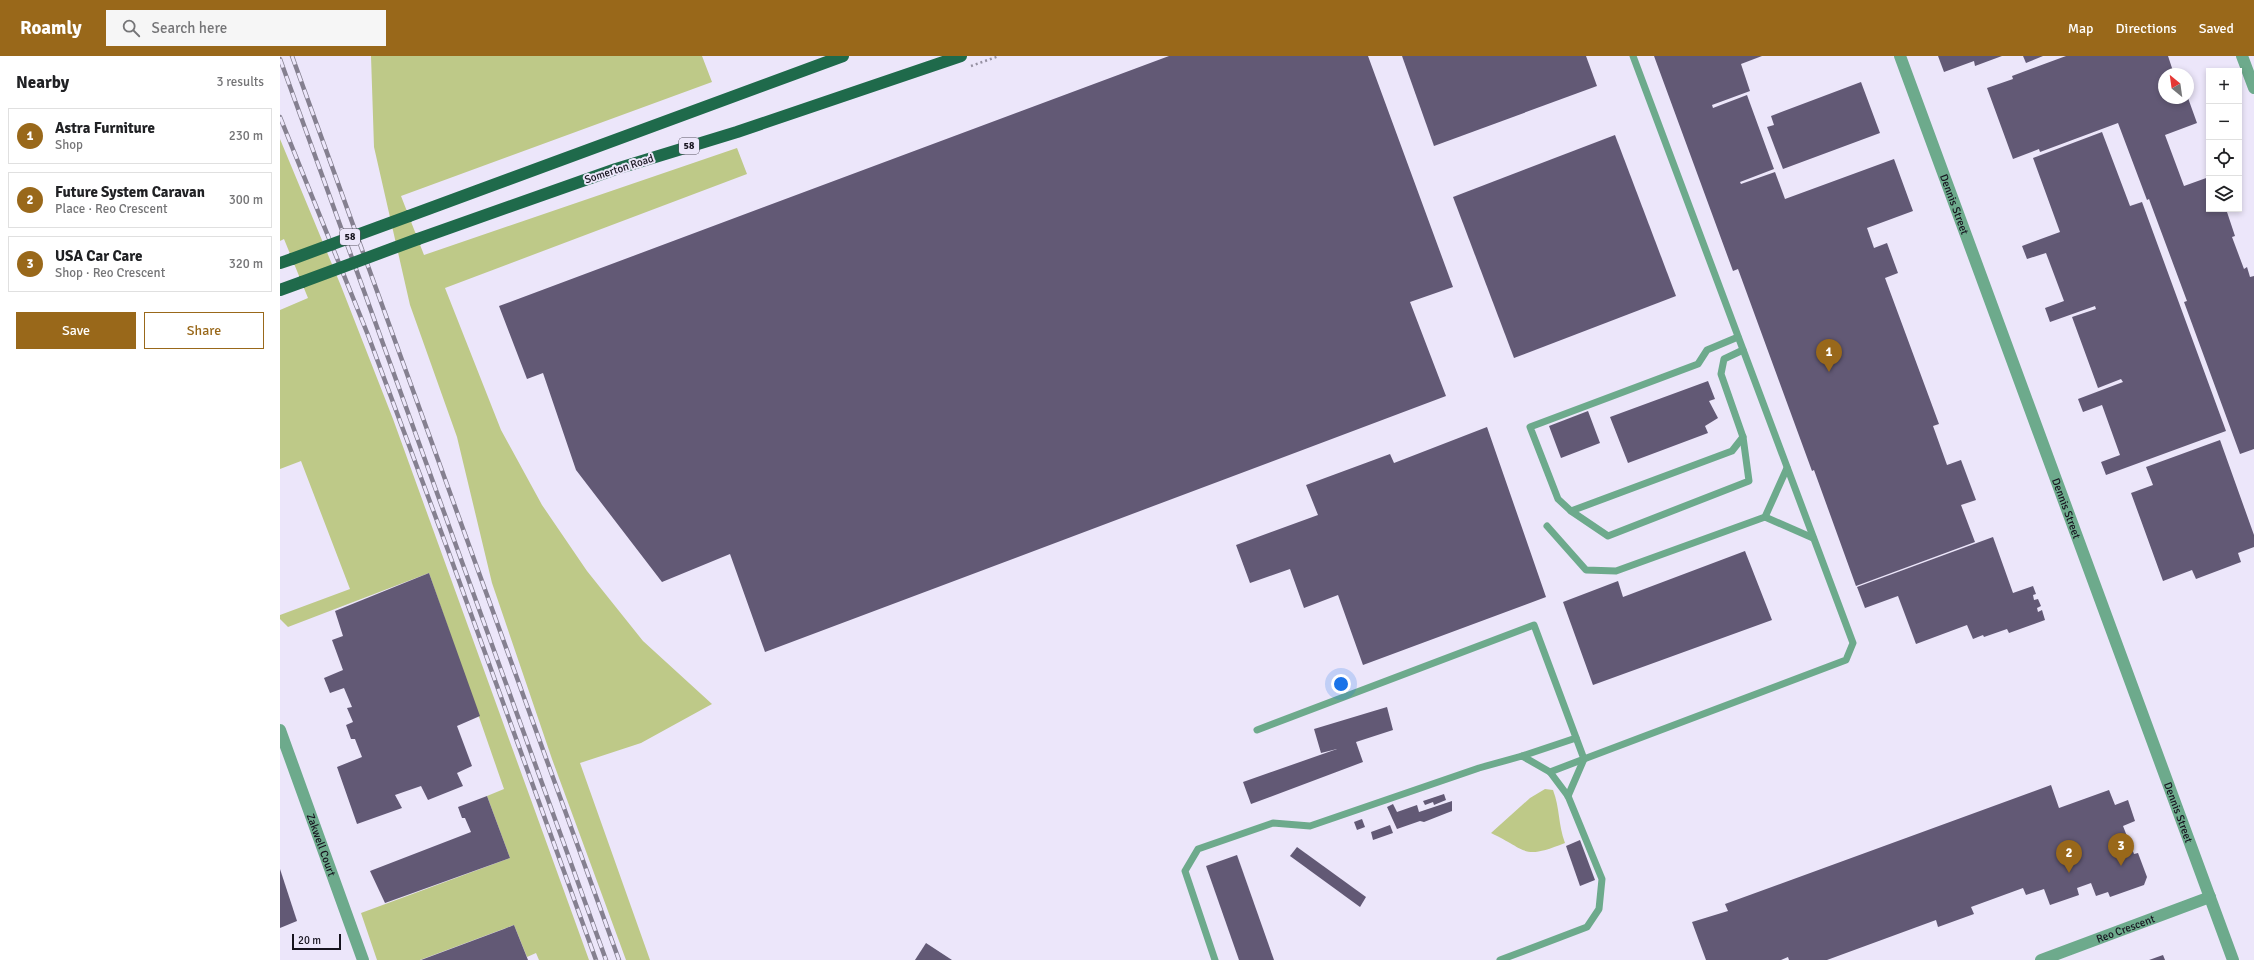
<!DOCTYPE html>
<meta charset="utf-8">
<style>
:root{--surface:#fff;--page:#f6f6f6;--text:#202124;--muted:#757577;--line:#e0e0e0;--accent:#99681a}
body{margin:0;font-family:Signika,sans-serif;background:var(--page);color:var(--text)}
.controls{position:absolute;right:12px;top:12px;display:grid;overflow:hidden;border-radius:0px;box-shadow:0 2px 6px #0003}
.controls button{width:36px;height:36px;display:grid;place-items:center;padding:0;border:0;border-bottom:1px solid var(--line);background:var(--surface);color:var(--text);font:20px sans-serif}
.compass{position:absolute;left:1878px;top:12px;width:36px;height:36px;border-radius:50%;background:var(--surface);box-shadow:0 2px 6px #0003;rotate:331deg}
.scale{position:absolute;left:12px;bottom:10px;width:49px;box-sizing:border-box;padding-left:4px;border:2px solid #16131e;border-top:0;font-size:11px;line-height:14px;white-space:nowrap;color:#16131e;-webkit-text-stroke:3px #ece6fa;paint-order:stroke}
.you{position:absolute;left:1061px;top:628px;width:14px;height:14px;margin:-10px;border:3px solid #fff;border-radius:50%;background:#1a73e8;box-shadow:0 0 0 6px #1a73e833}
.badge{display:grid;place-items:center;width:26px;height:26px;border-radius:50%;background:var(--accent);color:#fff;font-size:13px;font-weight:700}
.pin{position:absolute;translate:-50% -33px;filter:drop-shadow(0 1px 2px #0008)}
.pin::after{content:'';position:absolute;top:21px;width:14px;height:12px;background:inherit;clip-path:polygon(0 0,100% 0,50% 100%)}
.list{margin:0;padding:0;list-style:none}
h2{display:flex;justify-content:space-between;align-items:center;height:52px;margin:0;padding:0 16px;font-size:17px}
h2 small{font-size:13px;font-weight:400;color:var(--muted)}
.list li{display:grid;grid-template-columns:26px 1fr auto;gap:12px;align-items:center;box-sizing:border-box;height:56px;margin:0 8px 8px;padding:0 8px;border:1px solid var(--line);border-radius:0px}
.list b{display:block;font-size:15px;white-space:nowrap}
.list p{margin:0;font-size:13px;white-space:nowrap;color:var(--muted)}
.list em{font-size:13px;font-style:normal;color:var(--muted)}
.actions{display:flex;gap:8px;padding:12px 16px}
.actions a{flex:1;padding:9px 0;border:1px solid var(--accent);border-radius:0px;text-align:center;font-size:14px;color:var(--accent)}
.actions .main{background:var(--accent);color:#fff}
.icon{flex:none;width:22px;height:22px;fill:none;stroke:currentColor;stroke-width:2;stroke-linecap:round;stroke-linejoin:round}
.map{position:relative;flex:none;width:1974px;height:904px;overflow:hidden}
header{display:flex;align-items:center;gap:24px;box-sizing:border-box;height:56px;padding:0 20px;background:var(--accent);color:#fff}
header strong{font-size:19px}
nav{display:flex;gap:22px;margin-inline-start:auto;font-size:14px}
.search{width:280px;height:36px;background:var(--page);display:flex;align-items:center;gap:10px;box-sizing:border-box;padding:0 14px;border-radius:0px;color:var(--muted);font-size:15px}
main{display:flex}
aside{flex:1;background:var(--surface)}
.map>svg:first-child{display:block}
</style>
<header>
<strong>Roamly</strong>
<div class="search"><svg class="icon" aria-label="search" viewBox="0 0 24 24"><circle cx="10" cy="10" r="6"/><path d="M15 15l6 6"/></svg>Search here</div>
<nav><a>Map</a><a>Directions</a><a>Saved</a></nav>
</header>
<main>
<aside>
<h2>Nearby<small>3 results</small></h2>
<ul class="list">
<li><span class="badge">1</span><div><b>Astra Furniture</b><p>Shop</p></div><em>230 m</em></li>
<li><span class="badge">2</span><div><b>Future System Caravan</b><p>Place · Reo Crescent</p></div><em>300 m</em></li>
<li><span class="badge">3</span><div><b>USA Car Care</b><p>Shop · Reo Crescent</p></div><em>320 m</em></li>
</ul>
<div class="actions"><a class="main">Save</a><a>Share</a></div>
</aside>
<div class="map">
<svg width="1974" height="904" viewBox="0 0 1974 904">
<rect width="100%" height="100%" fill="#ece6fa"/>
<g fill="#bec988">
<path d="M91 0H422L432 26 121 140 144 199 457 92 467 118 165 232 221 374 262 449 307 515 363 585 432 648 361 687 300 707 370 904H346L272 703 212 527 177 381 130 249 94 91Z"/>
<path d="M0 83 61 230 113 363 309 904H259L256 897 247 901 234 869 140 904H97L81 857 230 802 207 740 224 733 149 517 8 571 0 563V559L70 533 21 405 0 413V254L28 242 4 183 0 185Z"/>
<path d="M1265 733 1273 734C1280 752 1278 768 1285 787 1242 804 1249 795 1211 777L1250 742Z"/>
</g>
<g fill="#625975">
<path d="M889 0H1088L1173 231 1130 246 1166 340 485 596 450 498 382 526 296 414 263 317 247 323 219 250Z"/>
<path d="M1122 0H1306L1317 30 1154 90Z"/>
<path d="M1374 0H1482L1461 8 1470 35 1432 49 1433 52 1467 39 1494 113 1460 126 1461 128 1495 116 1505 143 1614 103 1633 155 1587 172 1594 192 1607 187 1618 217 1605 222 1659 368 1653 370 1667 409 1681 404 1696 444 1681 449 1695 486 1576 530 1534 414 1532 415 1458 213 1453 215Z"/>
<path d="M1658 0H1722L1695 10 1694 5 1664 16Z"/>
<path d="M1743 0H1763L1746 7Z"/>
<path d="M1786 0H1888L1894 18H1884V42H1908L1917 67 1885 79 1904 130 1929 121V153H1946L1955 180 1952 181 1964 213 1967 211 1970 221 1974 220V393L1960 398 1904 246 1907 245 1869 143 1867 144 1838 67 1760 96 1759 93 1733 103 1707 32 1733 23 1732 20Z"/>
<path d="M1581 26 1600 77 1503 113 1487 71 1494 69 1491 60Z"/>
<path d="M1822 76 1850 150 1862 146 1946 375 1826 419 1821 406 1840 399 1822 349 1803 356 1798 343 1843 326 1841 323 1818 332 1792 261 1816 253 1815 250 1770 266 1765 252 1784 245 1766 197 1747 203 1742 190 1780 176 1753 102Z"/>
<path d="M1335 79 1396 240 1234 302 1173 141Z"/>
<path d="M1428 325 1435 343 1429 345 1438 362 1425 370 1428 377 1348 407 1330 361Z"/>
<path d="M1308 355 1320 387 1281 402 1269 370Z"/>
<path d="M1207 371 1266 541 1083 609 1058 539 1024 552 1010 513 970 527 956 489 1038 459 1026 429 1110 398 1114 407Z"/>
<path d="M1940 384 1974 479V491L1958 497 1961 506 1916 523 1912 514 1883 525 1851 437 1873 429 1866 411Z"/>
<path d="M1713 481 1733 537 1753 530 1756 538 1753 539 1754 544 1758 543 1761 550 1757 552 1758 556 1762 554 1765 564 1729 577 1727 573 1704 581 1703 579 1693 583 1687 569 1636 588 1618 540 1585 552 1577 531Z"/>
<path d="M1465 495 1492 564 1313 629 1283 546 1338 525 1343 541Z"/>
<path d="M149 517 200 660 177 670 192 710 177 717 183 730 148 744 141 730 115 739 122 752 77 768 57 711 82 701 75 683H71L66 669 73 666 67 652 72 651 64 632 50 637 44 622 63 614 52 584 63 580 55 555Z"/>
<path d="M1107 651 1113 674 1076 686 1083 706 971 748 963 726 1057 693 1041 697 1034 673Z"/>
<path d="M1771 729 1779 752 1829 734 1835 749 1848 744 1855 765 1843 770 1854 798 1858 797 1867 821 1864 829 1830 841 1828 836 1816 840 1811 827 1797 832 1799 839 1770 849 1764 833 1746 839 1743 832 1691 851 1694 858 1658 871 1656 864 1547 904H1509L1508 901 1501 904H1426L1412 866 1448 855 1445 848Z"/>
<path d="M1164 738 1166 744 1154 749 1153 746 1145 749 1143 745Z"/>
<path d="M207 740 230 802 105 847 90 815 191 776 185 762H182L178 751Z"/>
<path d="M1172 745V755L1144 766 1140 765 1117 773 1107 751 1113 748 1117 756 1137 749 1139 756Z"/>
<path d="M1082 763 1085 771 1077 774 1074 766Z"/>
<path d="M1110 769 1113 777 1093 784 1091 776Z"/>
<path d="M1300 784 1315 824 1300 830 1286 790Z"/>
<path d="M1017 791 1086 841 1080 851 1010 800Z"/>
<path d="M957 799 994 904H959L926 810Z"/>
<path d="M0 813 17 865 0 872Z"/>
<path d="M234 869 248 904H141L224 873Z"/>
<path d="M646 887 672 904H635Z"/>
<path d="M1883 899 1885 904H1869Z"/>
</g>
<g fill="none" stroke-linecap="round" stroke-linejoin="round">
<path stroke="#9691a2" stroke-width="2.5" stroke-dasharray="2 3" stroke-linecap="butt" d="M691 10 719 0"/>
<g stroke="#6daa8c" stroke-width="7">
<path d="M1458 281 1427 294 1418 308 1250 371 1278 443 1291 455 1452 395 1463 381 1441 318 1444 303 1463 294"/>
<path d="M1291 455 1328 480 1469 425 1463 381"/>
<path d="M1485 461 1533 482"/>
<path d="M1267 470 1306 514 1336 515 1485 461 1507 412"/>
<path d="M977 674 1254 569 1304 703 1270 716"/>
<path d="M1242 700 1296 682"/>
<path d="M1288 740 1304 703 1566 604 1573 587 1353 0"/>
<path d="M935 904 905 815 918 793 993 767 1030 770 1199 712 1242 700 1270 716 1288 740 1322 823 1319 853 1307 871 1220 904"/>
</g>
<g stroke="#6daa8c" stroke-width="12">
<path id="s1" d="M1620 0 1953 904"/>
<path d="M1962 0 1974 32"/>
<path id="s2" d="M0 674 83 904"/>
<path id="s3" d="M1761 904 1930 841"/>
</g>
<g stroke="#1f6a4b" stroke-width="12">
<path d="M129 160 563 0"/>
<path d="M138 183 336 113 457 76 681 0"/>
<path d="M0 207 12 203"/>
<path d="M0 234 22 226"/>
</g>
<g stroke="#858090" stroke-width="4.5">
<g id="rail">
<path d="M12 0 339 904"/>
<path d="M0 3 326 904"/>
<path d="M0 61 88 279 169 497 316 904"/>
</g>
</g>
<use href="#rail" stroke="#ece6fa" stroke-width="3" stroke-dasharray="9" stroke-linecap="butt"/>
<g stroke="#1f6a4b" stroke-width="12">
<path d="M12 203 129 160"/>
<path d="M22 226 138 183"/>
</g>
</g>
<g text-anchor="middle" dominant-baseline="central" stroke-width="4" stroke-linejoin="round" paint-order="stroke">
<g fill="#ece6fa" stroke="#565260" stroke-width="1">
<rect x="399" y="82" width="20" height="16" rx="3"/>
<rect x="60" y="173" width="20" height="16" rx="3"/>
</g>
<g font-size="10" font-weight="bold" fill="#16131e">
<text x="409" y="90">58</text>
<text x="70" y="181">58</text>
</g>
<g font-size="11" fill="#16131e" stroke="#ece6fa">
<text transform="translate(339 113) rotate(-18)">Somerton Road</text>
<text stroke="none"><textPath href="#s1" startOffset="158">Dennis Street</textPath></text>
<text stroke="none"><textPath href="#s1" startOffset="482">Dennis Street</textPath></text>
<text stroke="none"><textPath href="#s1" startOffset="806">Dennis Street</textPath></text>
<text stroke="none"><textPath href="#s2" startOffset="122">Zakwell Court</textPath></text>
<text stroke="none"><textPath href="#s3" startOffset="90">Reo Crescent</textPath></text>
</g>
</g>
</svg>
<div class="controls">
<button>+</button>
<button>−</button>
<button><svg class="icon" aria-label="locate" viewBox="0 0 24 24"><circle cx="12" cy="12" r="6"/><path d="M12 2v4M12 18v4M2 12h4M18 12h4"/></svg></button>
<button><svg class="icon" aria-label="layers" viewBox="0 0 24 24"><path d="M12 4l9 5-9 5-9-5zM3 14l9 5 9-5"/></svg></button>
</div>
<svg class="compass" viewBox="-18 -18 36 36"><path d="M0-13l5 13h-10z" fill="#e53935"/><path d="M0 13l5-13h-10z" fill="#757577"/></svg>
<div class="scale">20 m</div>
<div class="you"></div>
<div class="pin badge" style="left:1549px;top:316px">1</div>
<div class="pin badge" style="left:1789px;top:817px">2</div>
<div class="pin badge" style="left:1841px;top:810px">3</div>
</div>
</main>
